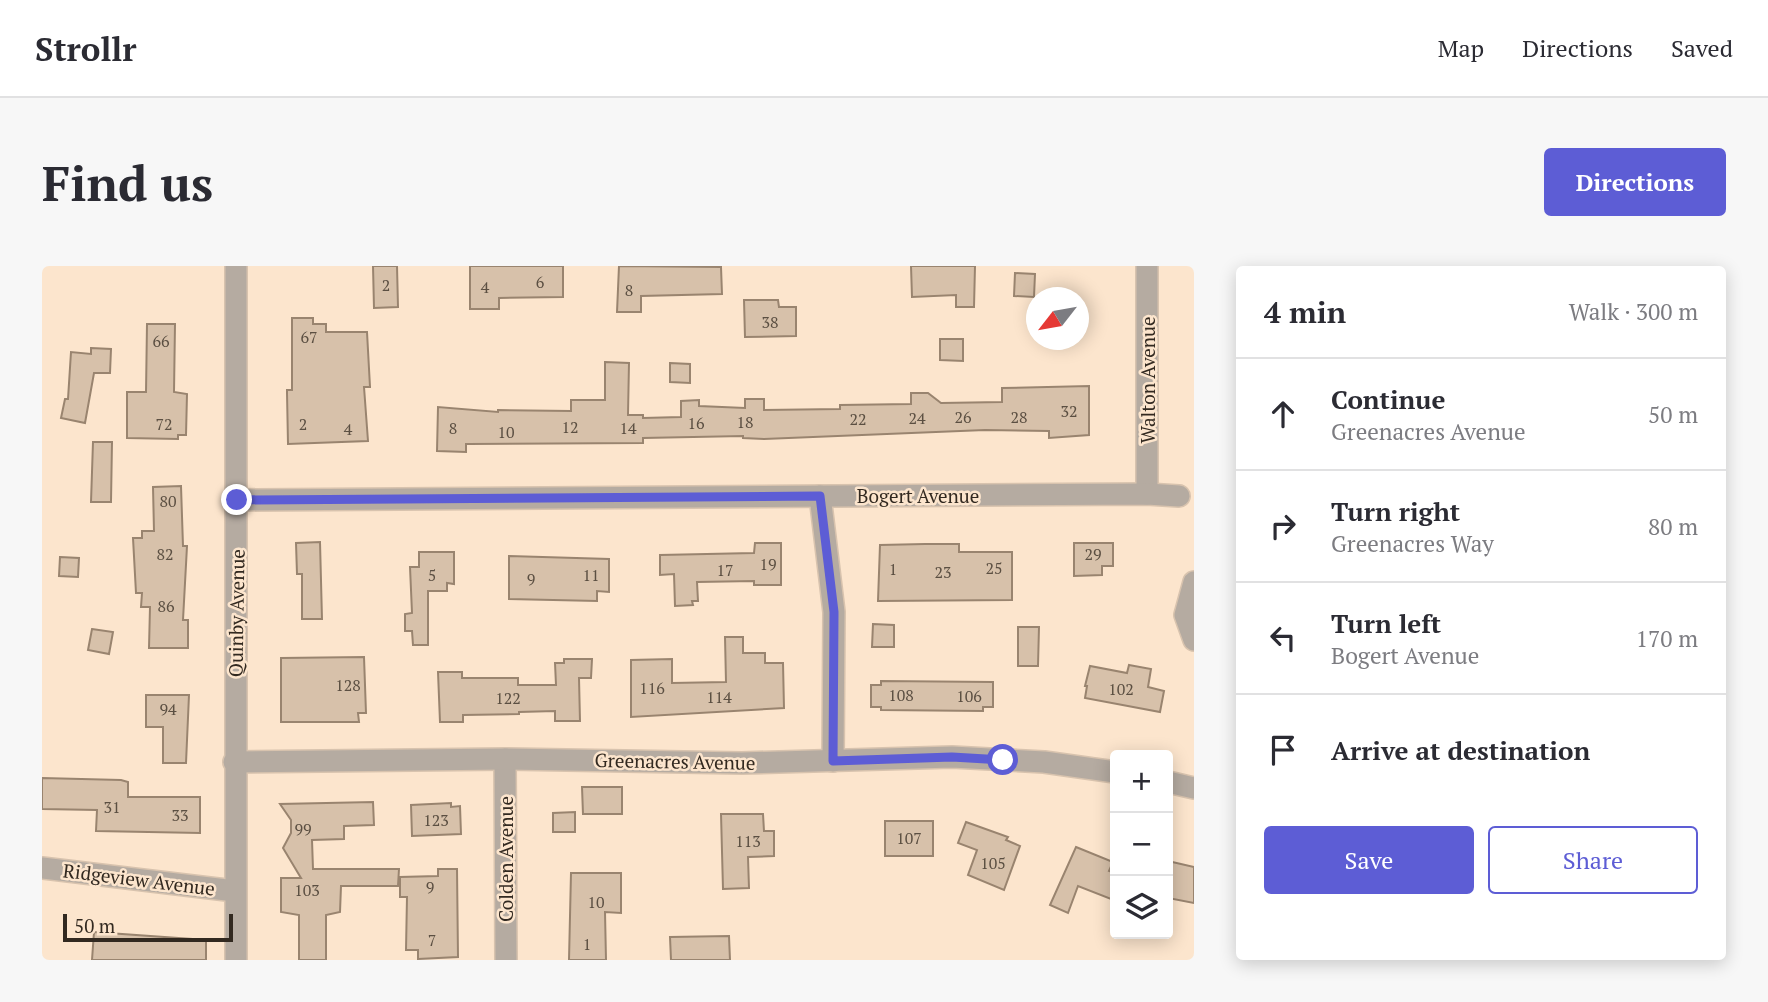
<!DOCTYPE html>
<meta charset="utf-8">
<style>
:root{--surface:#fff;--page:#f7f7f7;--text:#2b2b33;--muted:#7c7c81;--line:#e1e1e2;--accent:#5d5dd5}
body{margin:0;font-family:"PT Serif",serif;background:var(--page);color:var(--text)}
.controls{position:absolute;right:21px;bottom:21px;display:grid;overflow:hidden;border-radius:7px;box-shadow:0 4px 18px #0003}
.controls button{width:63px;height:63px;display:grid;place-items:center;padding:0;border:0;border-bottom:2px solid var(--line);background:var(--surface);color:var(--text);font:35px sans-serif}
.compass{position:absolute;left:984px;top:21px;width:63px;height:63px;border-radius:50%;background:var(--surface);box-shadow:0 4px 18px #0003;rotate:239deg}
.scale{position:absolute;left:21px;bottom:18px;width:170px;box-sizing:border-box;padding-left:7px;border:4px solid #322920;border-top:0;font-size:19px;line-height:24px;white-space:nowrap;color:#322920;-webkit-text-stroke:5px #fce5cd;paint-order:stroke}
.stop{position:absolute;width:21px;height:21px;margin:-16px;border:5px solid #5d5dd5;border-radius:50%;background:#fff}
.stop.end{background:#5d5dd5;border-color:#fff;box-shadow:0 2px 7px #0008}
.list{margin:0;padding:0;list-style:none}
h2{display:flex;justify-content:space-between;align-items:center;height:91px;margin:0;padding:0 28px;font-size:30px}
h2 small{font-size:23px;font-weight:400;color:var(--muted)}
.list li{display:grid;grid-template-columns:46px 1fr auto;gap:21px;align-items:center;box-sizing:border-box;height:112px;padding:0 28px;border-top:2px solid var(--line)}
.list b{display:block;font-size:26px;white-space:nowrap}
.list p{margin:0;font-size:23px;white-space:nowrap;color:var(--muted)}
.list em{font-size:23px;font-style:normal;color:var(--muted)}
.actions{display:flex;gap:14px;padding:21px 28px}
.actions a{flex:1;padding:16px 0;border:2px solid var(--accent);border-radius:7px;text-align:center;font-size:24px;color:var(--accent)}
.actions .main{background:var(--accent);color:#fff}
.icon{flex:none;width:38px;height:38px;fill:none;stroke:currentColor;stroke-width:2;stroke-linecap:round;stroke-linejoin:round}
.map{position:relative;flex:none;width:1152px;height:694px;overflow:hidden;border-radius:7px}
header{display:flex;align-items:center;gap:42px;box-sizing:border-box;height:98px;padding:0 35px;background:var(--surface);border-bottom:2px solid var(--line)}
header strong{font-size:33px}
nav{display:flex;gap:38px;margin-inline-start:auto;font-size:24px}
.intro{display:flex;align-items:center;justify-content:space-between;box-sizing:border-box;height:168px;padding:0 42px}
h1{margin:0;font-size:49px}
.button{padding:18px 32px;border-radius:7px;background:var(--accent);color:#fff;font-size:24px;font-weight:700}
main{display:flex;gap:42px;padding:0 42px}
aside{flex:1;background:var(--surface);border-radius:7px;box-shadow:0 4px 18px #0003}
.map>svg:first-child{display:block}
</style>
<header>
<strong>Strollr</strong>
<nav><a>Map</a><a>Directions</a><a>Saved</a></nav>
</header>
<div class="intro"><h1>Find us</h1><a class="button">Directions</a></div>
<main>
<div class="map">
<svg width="1152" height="694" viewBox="0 0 1152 694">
<rect width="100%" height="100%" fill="#fce5cd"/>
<g fill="#d7c1aa" stroke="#99846f" stroke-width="2">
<path d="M331 0H355L356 41 332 42Z"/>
<path d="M428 0H521V31L457 32V43H428Z"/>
<path d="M577 0 679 1 680 28 599 30V46H575Z"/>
<path d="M869 0H933L932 41H914V29L870 31Z"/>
<path d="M973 7 993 8 992 31 972 30Z"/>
<path d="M702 34H736L737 41H754V70L703 71Z"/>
<path d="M250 52H271V58H284V66H325L328 121H322L326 175 246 178 245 127V124H250Z"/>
<path d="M105 58H133L132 126 145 128 144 169H136V173L85 172V126H104Z"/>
<path d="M898 73H921V95L898 94Z"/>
<path d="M49 82 69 83 68 107H52L43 157 19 152 23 133H26L29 86 49 88Z"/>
<path d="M563 96 587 97 586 149H601V152L639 151V135L657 134V140L703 142V133H722V144L798 143V139L869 138V127H886L899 137 960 136V122L1047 120V169L1007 172V165L943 164 722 173 701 172V170L601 172V177L427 178H424V186L395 185 396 141 456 146V144L529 145V134H563Z"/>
<path d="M628 97 648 98V117L628 116Z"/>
<path d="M51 176H70L69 236H49Z"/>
<path d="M139 220 141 280H145L141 354H146V382H107L108 341H99L100 327H94L91 272H100V265H112L111 221Z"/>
<path d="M278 276 280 353H260V308H255L254 277Z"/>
<path d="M713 277H739V319H712V315L655 316 656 335H650L651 339 633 340 632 308 618 309V289L712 287Z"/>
<path d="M1032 277H1071V300H1060V309L1032 310Z"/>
<path d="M883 278H917V286H970V334L836 335 838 279Z"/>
<path d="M377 286H412V318L405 317V325H386V379H371L370 365H363V348L370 347 368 301H377Z"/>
<path d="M467 290 567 293V326L555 325V335L467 333Z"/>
<path d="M18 291 37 292 36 311 17 310Z"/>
<path d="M831 358 852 359V381H830Z"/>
<path d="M976 361H997L996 400H976Z"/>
<path d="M50 363 71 366 67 388 46 384Z"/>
<path d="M683 371H701V387H723V397H741L742 442 589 451V394L630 393V417L684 416Z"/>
<path d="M322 391 324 447H316L317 456H239V392Z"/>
<path d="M522 393H550L549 412H537L538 455H513V445L477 446V448L421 449V456H398L396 406H420V412H476V419H514L513 397H522Z"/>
<path d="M1087 399 1109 403 1106 421 1122 425 1118 446 1043 432 1045 420H1043L1048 400 1085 407Z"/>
<path d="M839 415 951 416V441H941V445L839 444V441H829V419H839Z"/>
<path d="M104 429H147L144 497H121V461H104Z"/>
<path d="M0 512 79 514 86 516V531H158V567L54 565 55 544 0 543Z"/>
<path d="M540 521H580V548H541Z"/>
<path d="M331 536 332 559 302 560V573L270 574 271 603H357L356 620H299L298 646 284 649V694H257V649L239 646V612H259L241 582 249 567V554L238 538Z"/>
<path d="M409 537V541L418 540 419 568 370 570 369 539Z"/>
<path d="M533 546V566H511V547Z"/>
<path d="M679 548H721L722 565H732V590L706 591 707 622 681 623Z"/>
<rect x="843" y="555" width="48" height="35"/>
<path d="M924 556 966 571 964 574 978 580 962 624 926 609 935 584 916 577Z"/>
<path d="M1034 581 1071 596 1067 605 1073 607V623L1069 633 1036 620 1026 647 1008 639Z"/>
<path d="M1126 595 1152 601V637L1126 632Z"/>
<path d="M396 603H415L416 691 376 693V684H364L365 631H358V611L396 610Z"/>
<path d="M529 607H579V647L563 646 564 694H527Z"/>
<path d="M52 666 164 674V694H50Z"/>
<path d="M687 670 688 694H629L628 671Z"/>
</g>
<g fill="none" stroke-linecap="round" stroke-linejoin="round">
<g stroke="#d8c3ae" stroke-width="24">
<g id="street">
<path d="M1105 228V0"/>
<path d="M778 230 792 346 791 495"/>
<path d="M195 234 1105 228 1137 230"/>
<path d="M1152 316 1143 349 1152 374"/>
<path d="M463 493 464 694"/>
<path d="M192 496 463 493 700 497 910 491 1002 496 1073 506"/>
<path d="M1126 516 1152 522"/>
<path d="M0 602 193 625"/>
<path d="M194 694V0"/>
</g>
</g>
<use href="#street" stroke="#b5aba1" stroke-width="21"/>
</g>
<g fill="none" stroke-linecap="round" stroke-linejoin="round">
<path stroke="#5d5dd5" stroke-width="9" d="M195 234 778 230 792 346 791 495 910 491 961 494"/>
</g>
<g text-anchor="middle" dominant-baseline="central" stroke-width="5" stroke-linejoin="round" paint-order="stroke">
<g font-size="16" fill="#5b4f42">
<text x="498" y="16">6</text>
<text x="344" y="19">2</text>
<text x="443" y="21">4</text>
<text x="587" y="24">8</text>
<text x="728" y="56">38</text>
<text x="267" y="71">67</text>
<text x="119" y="75">66</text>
<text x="1027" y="145">32</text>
<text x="921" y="151">26</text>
<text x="977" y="151">28</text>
<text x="875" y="152">24</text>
<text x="816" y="153">22</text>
<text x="703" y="156">18</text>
<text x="654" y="157">16</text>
<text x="122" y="158">72</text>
<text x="261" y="158">2</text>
<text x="528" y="161">12</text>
<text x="411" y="162">8</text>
<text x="586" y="162">14</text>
<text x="306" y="163">4</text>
<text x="464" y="166">10</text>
<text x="126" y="235">80</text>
<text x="123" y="288">82</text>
<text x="1051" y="288">29</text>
<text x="726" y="298">19</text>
<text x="952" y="302">25</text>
<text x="851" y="303">1</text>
<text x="683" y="304">17</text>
<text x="901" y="306">23</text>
<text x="390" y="309">5</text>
<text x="549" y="309">11</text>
<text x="489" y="313">9</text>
<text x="124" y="340">86</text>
<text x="306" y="419">128</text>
<text x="610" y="422">116</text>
<text x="1079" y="423">102</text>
<text x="859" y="429">108</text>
<text x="927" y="430">106</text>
<text x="677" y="431">114</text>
<text x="466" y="432">122</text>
<text x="126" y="443">94</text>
<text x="70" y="541">31</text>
<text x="138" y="549">33</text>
<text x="394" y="554">123</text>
<text x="261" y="563">99</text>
<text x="867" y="572">107</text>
<text x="706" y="575">113</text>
<text x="951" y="597">105</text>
<text x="388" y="621">9</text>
<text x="265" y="624">103</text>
<text x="554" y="636">10</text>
<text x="390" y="674">7</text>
<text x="545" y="678">1</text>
</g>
<g font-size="19" fill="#322920" stroke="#fce5cd">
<text transform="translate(1105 114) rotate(-90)">Walton Avenue</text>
<text x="876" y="229">Bogert Avenue</text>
<text transform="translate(194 347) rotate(-89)">Quinby Avenue</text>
<text transform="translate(633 495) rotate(1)">Greenacres Avenue</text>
<text transform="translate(463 593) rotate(-90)">Colden Avenue</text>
<text transform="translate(97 613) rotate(7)">Ridgeview Avenue</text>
</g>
</g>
</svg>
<div class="controls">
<button>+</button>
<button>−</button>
<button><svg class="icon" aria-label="layers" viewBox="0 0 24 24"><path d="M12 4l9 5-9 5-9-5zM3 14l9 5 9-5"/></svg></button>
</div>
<svg class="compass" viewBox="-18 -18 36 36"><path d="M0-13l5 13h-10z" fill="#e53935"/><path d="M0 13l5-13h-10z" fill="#7c7c81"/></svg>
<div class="scale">50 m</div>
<div class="stop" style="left:961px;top:494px"></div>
<div class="stop end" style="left:195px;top:234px"></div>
</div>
<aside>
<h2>4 min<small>Walk · 300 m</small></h2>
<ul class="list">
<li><svg class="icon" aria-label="ahead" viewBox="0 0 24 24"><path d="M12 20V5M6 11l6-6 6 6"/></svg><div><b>Continue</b><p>Greenacres Avenue</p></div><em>50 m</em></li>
<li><svg class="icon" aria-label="right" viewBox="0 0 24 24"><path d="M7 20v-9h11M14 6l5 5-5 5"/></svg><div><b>Turn right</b><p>Greenacres Way</p></div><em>80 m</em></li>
<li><svg class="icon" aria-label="left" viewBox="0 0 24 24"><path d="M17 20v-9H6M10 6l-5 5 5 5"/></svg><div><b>Turn left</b><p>Bogert Avenue</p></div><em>170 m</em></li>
<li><svg class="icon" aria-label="arrive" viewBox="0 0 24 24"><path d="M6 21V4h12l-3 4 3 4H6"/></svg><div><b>Arrive at destination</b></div></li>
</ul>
<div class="actions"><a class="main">Save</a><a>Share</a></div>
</aside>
</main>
